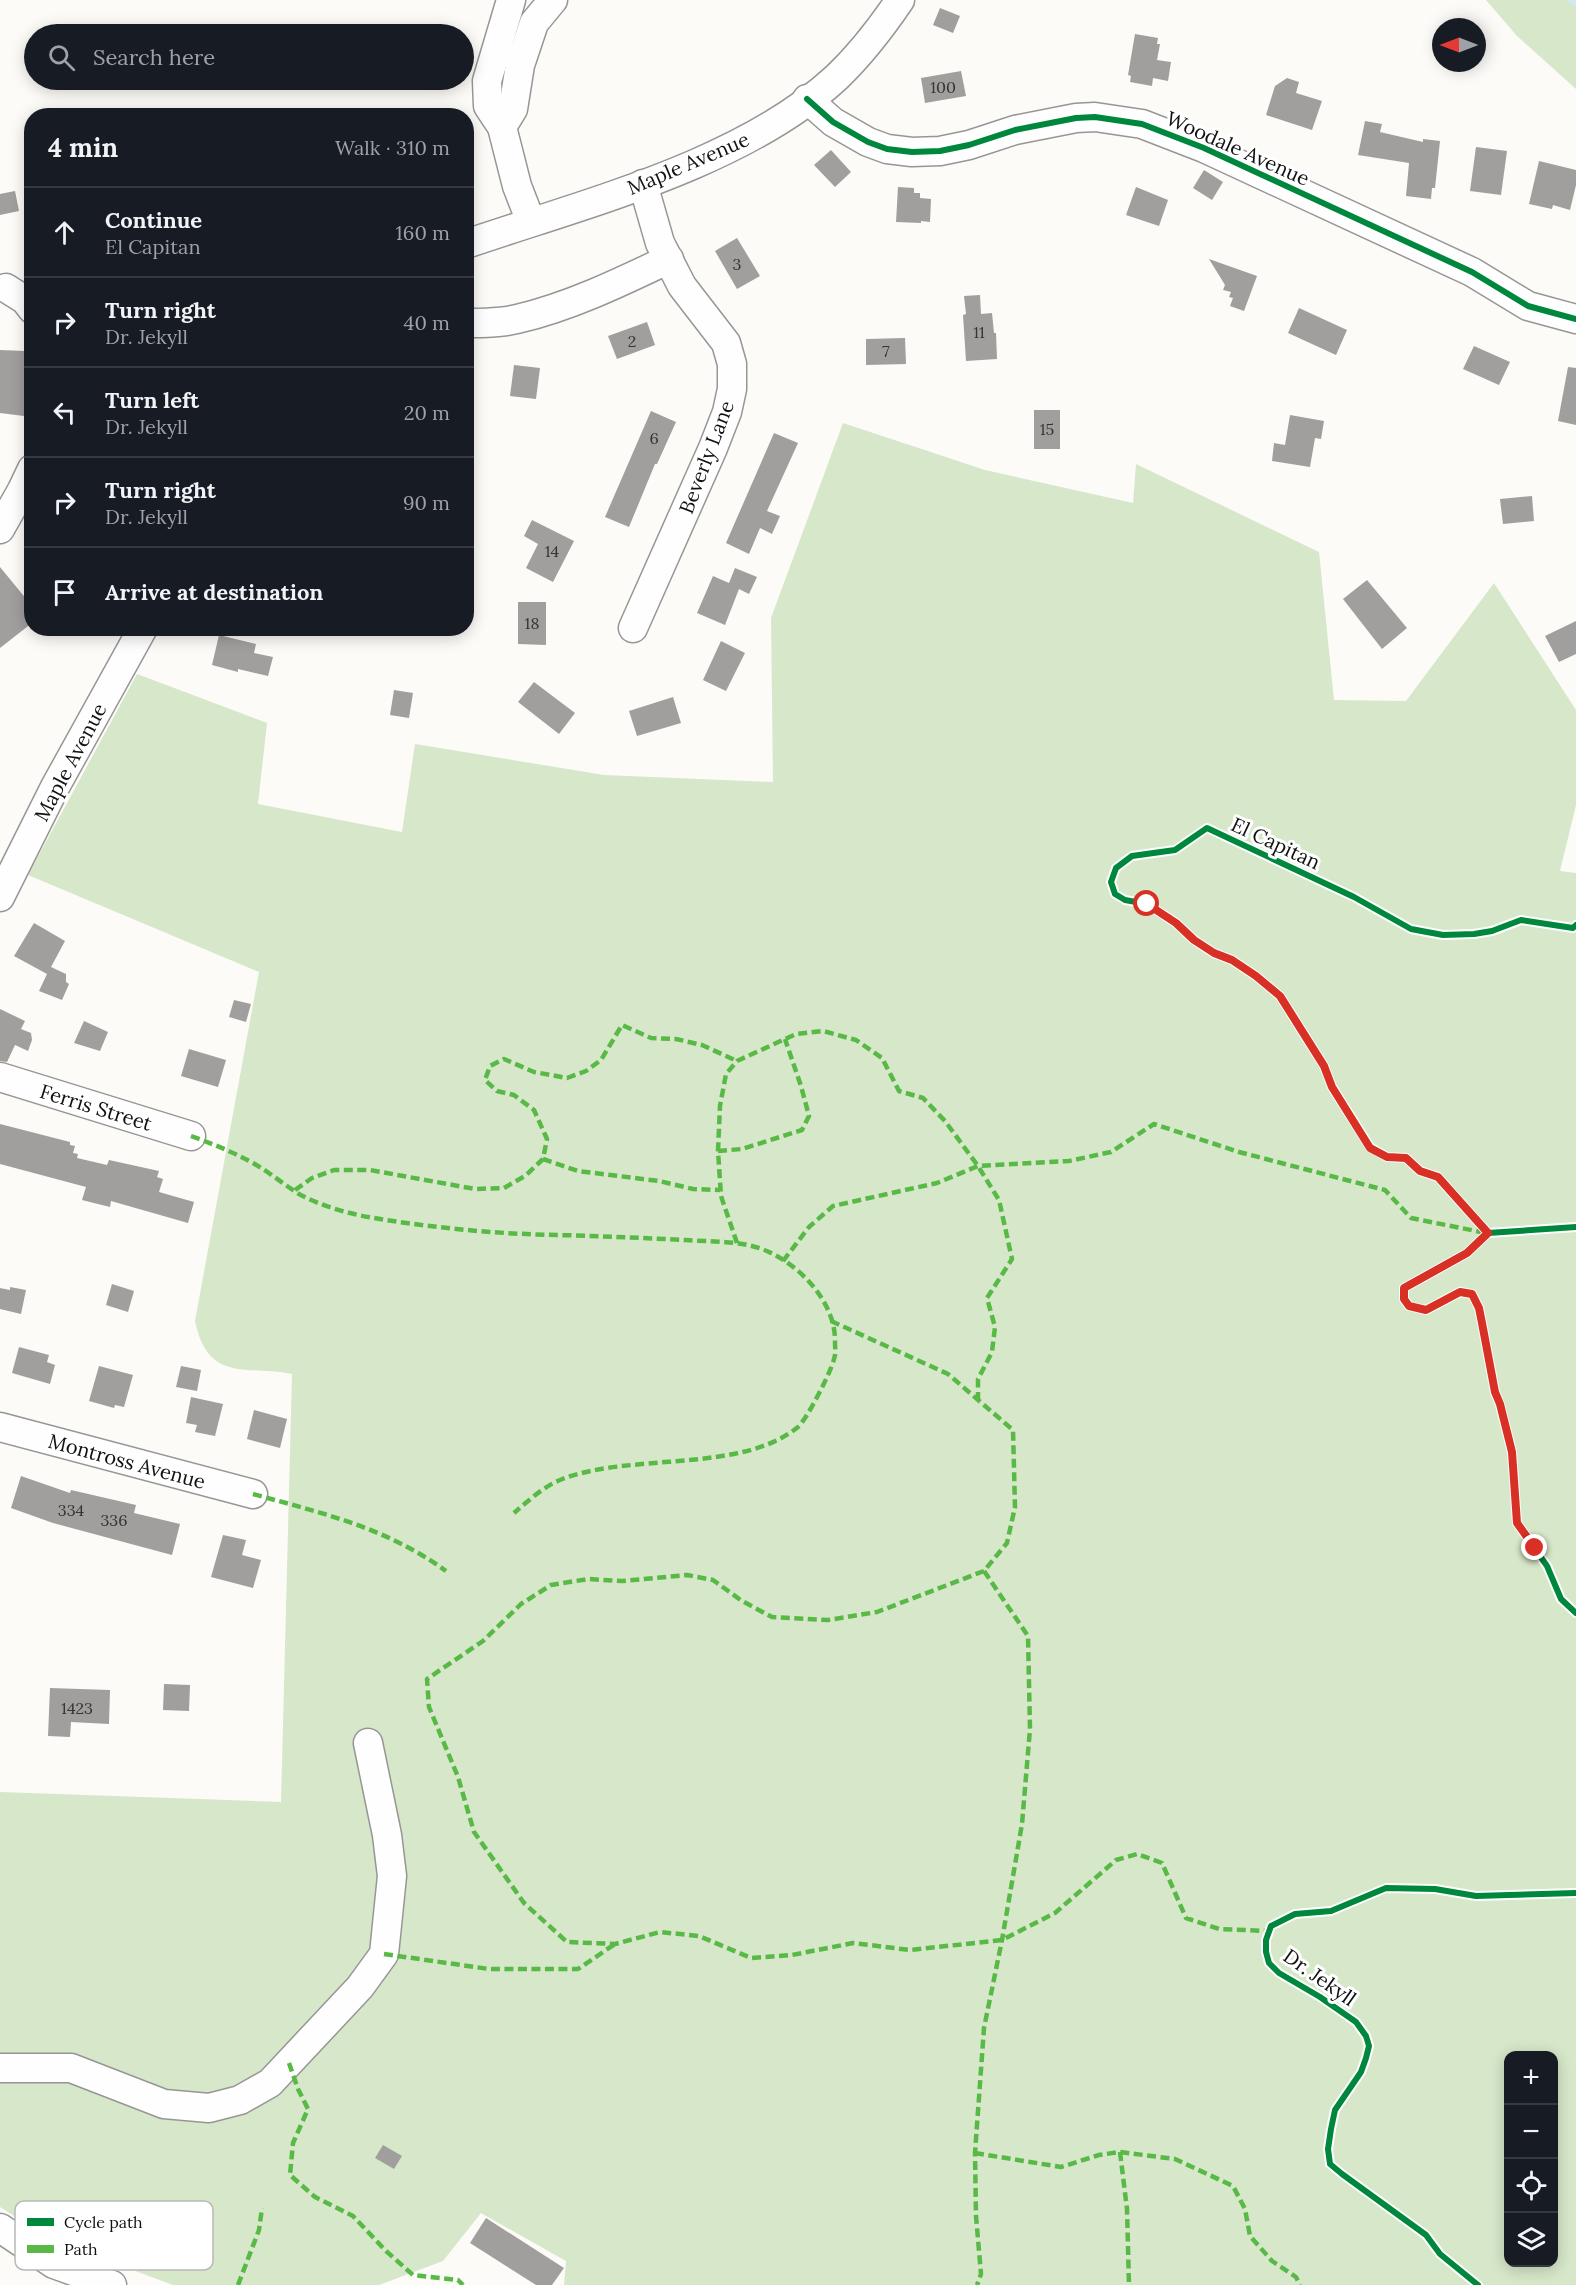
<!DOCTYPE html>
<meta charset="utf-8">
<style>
:root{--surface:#171b24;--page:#20242c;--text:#f1f3f6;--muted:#9ea1a6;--line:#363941}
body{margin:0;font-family:Lora,serif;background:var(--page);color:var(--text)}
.controls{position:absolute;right:18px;bottom:18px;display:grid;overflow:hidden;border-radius:12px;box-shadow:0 3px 15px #0003}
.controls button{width:54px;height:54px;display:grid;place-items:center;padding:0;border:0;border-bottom:2px solid var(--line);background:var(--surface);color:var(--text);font:30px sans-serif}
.compass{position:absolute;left:1432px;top:18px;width:54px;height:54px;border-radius:50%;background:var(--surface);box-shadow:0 3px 15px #0003;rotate:270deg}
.stop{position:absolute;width:18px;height:18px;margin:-14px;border:4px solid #d93025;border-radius:50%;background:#fff}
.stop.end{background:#d93025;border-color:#fff;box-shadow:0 2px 6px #0008}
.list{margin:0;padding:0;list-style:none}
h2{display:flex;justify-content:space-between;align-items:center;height:78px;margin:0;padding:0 24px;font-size:26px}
h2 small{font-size:20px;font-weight:400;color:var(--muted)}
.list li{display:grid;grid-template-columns:39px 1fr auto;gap:18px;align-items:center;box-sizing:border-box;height:90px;padding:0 24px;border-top:2px solid var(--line)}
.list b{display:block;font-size:22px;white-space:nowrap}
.list p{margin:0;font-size:20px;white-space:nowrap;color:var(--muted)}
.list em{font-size:20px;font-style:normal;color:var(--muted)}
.icon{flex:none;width:33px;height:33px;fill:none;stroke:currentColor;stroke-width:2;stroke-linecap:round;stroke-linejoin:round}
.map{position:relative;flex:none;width:1576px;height:2285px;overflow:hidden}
.search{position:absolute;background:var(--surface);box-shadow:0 3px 15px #0003;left:24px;top:24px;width:450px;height:66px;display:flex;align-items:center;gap:15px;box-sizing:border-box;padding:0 21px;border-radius:33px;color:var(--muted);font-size:22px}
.panel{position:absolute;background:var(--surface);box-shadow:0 3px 15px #0003;left:24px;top:108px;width:450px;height:528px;border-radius:24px}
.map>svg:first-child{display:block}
</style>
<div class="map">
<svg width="1576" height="2285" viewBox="0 0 1576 2285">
<rect width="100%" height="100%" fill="#fcfbf8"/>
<g fill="#d7e7c9" fill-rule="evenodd">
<path d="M1486 0H1576V89L1517 36Z"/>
<path d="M843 423 985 470 1133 503 1136 464 1319 552 1334 700 1406 701 1494 583 1576 710V805L1560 871 1576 873V2285H564L566 2261 481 2213 443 2261 379 2285H173L52 2240 0 2207V1792L281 1802 292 1374C245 1365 208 1383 195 1321L259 972 28 875 137 674 267 723 258 804 402 832 415 744 604 775 773 782 771 618ZM1508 2056H1554V2262H1508Z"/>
</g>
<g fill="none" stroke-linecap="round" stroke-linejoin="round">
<path stroke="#d1e7f3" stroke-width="6" d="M1570 0 1576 3"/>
</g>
<g fill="#a09f9d">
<path d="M940 8 960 16 953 33 933 25Z"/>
<path d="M1135 34 1158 38 1157 44H1160L1157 60 1171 62 1168 81 1153 78 1152 86 1130 82 1131 76 1128 75Z"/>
<path d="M961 71 966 96 925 103 921 78Z"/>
<path d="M1287 78 1299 82 1296 93 1322 101 1312 130 1266 115 1275 86Z"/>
<path d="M1365 121 1382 124 1380 132 1423 142V139L1440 141 1435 188H1432L1431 199 1406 196 1409 163 1358 155Z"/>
<path d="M1476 147 1507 151 1501 195 1470 191Z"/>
<path d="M831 150 851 172 835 187 814 165Z"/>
<path d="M1539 161 1576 170V185L1570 210 1553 205 1552 209 1529 204Z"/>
<path d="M1204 170 1223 182 1212 200 1193 188Z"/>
<path d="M898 187 914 188V193H920V198L931 199 930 222 921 221V223L896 222Z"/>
<path d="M1136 187 1168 200 1159 226 1126 215Z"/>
<path d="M15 191 19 211 0 215V194Z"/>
<path d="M737 238 760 276 737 289 715 251Z"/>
<path d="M1209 259 1257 276 1244 311 1230 306 1233 298 1229 297 1231 292 1223 290 1225 285Z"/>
<path d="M980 295 981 314 992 313 994 333H996L997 359 966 361 963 315 966 314 964 296Z"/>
<path d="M1299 308 1347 330 1336 355 1288 333Z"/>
<path d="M647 322 655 345 617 359 608 336Z"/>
<path d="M905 338 906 364 866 365V339Z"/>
<path d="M1474 346 1510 362 1499 385 1463 369Z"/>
<path d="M0 350 25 351 24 416 0 413Z"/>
<path d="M514 365 540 368 536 399 510 396Z"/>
<path d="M1568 367 1576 368V425L1558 421Z"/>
<rect x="1034" y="410" width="26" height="39"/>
<path d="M651 411 676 422 657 464H655L629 527 605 517Z"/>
<path d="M1290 415 1324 421 1321 439 1315 438 1310 467 1272 461 1274 443 1285 445Z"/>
<path d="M774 433 798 443 767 511 780 516 772 534 760 528 749 554 726 543Z"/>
<path d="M1532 496 1534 521 1503 524 1500 499Z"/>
<path d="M532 520 574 541 553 582 526 568 538 544 524 536Z"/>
<path d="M0 567 32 606V623L0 648Z"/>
<path d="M735 568 757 577 749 594 739 589 725 625 697 613 713 576 729 583Z"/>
<path d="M1367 580 1407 628 1382 649 1343 599Z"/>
<path d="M518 602H546V645L518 644Z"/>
<path d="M1576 621V654L1559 662 1545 636Z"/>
<path d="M219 635 256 644 254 653 273 657 268 676 238 669V672L212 665Z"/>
<path d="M721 641 745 653 726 691 703 680Z"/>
<path d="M534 682 575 713 559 734 518 702Z"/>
<path d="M394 690 413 693 409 718 390 715Z"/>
<path d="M673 697 681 723 637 736 629 711Z"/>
<path d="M34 923 65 941 51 967 66 974V982L69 984 62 1000 39 991 47 974 14 956Z"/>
<path d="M234 1000 251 1004 246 1022 229 1017Z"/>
<path d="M0 1009 25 1021 21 1029 31 1033 32 1040 28 1051 15 1045 7 1062 0 1061Z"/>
<path d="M84 1021 108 1032 100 1051 74 1043Z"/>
<path d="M189 1049 226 1060 218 1087 181 1076Z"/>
<path d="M0 1124 70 1142V1145L75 1146 73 1153 78 1154 77 1158 107 1165 109 1160 159 1171 157 1177 163 1179 159 1192 194 1202 188 1223 111 1201 110 1207 82 1200 86 1187 0 1164Z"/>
<path d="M112 1284 134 1291 128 1312 106 1305Z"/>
<path d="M10 1287 26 1290 21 1314 0 1309V1288L10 1290Z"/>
<path d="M19 1347 49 1355 47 1362 55 1365 50 1384 12 1373Z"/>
<path d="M99 1366 133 1375 124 1407 115 1405 114 1408 89 1401Z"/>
<path d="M181 1366 201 1370 197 1391 176 1387Z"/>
<path d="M191 1397 223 1404 215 1436 195 1432 197 1425 186 1423Z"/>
<path d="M254 1410 287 1419 280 1448 247 1439Z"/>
<path d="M21 1476 70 1493 71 1490 136 1505 134 1513 180 1524 172 1555 53 1523 11 1508Z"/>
<path d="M223 1535 246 1540 242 1555 261 1560 253 1588 211 1577Z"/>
<path d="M164 1684 190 1685 189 1711 163 1710Z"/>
<path d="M50 1688 110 1690 109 1724 71 1722 70 1737 48 1736Z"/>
<path d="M383 2145 402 2156 394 2169 375 2158Z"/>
<path d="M486 2218 564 2268 552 2285H536L470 2243Z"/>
</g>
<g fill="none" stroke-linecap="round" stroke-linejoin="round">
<g stroke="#979695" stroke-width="31">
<g id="minor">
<path d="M511 0 487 81 488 106 502 127 517 186 531 222"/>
<path d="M807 99 833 122 868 142 887 149 912 152 940 151 969 145 1015 130 1076 118 1095 117 1142 124 1204 148 1472 272 1528 306 1576 319"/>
<path d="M502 127 513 109 520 65 534 23 553 0"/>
<path d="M466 244C586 203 743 164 837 77 861 54 881 28 900 0"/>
<path d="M6 288 25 300 32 309"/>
<path d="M466 323C483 323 501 323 517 319 569 307 621 282 669 259"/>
<path d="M0 529 22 490 32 469"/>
<path d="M633 628 713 448 727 412 732 389V364L726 343 682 286 660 243 643 184"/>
<path d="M0 897 55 787 143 628"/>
<path d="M0 1077 191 1136"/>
<path d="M0 1427 253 1494"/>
<path d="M0 2068H71L164 2104 209 2108 240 2100 270 2083 360 1987 384 1954 392 1876 387 1835 368 1743"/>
<path d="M0 2228 54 2264 112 2285"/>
</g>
</g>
<use href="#minor" stroke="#fffefe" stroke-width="28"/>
<g stroke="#58b947" stroke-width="4.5" stroke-dasharray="9 4.5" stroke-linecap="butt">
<path d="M191 1136C213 1144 233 1152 253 1163 269 1172 283 1184 299 1194 321 1206 349 1214 374 1218 434 1228 497 1234 557 1235 601 1236 643 1238 686 1240 713 1242 744 1240 769 1252 802 1267 836 1304 835 1342 835 1347 836 1354 834 1359 831 1372 807 1419 798 1427 740 1474 629 1452 560 1480 543 1487 528 1501 514 1513"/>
<path d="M718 1151 742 1149 802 1130 809 1116 801 1086 785 1039"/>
<path d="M543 1159 578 1171 659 1181 693 1189 720 1190"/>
<path d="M295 1190 312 1178 334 1170H370L475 1189 504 1188 525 1176 543 1159 547 1139 534 1110 514 1095 497 1091 485 1080 490 1066 504 1059 534 1072 567 1078 586 1071 601 1060 622 1025 651 1038 676 1039 702 1045 737 1061"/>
<path d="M737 1243 721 1196 718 1151 720 1106 726 1074 737 1061 796 1034 823 1031 856 1040 882 1058 899 1091 923 1098 945 1121 978 1166 999 1200 1012 1259 987 1298 995 1327 992 1352 978 1379V1400"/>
<path d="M783 1261 809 1227 833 1206 937 1183 978 1166 1069 1161 1111 1152 1154 1124 1239 1152 1385 1190 1411 1218 1486 1233"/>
<path d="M831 1321 948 1374 1013 1430 1015 1507 1007 1543 984 1571 1028 1636 1030 1729 1022 1824 1002 1940 984 2028 975 2153 976 2216 981 2274 977 2285"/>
<path d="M253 1494C322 1513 387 1528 446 1571"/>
<path d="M984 1571 877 1612 828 1620 772 1617 742 1601 713 1580 687 1575 622 1581 588 1579 551 1585 521 1604 483 1641 427 1679 429 1707 458 1777 474 1832 524 1903 567 1942 615 1944 660 1932 699 1936 751 1958 792 1955 853 1943 910 1950 1002 1940 1055 1913 1116 1860 1137 1854 1162 1863 1186 1918 1219 1929 1268 1931"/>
<path d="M384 1954 489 1969H578L615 1944"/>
<path d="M289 2063 298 2089 308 2109 293 2143 290 2175 315 2197 353 2216 386 2251 413 2275 458 2280 463 2285"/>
<path d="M1120 2152 1127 2209 1129 2285"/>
<path d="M975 2153 1061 2167 1099 2155 1120 2152 1175 2159 1233 2186 1245 2209 1250 2236 1272 2261 1296 2277 1300 2285"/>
<path d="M238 2285 259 2230 262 2208"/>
</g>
<g stroke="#fff" stroke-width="10">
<g id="cycleway">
<path d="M807 99 833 122 868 142 887 149 912 152 940 151 969 145 1015 130 1076 118 1095 117 1142 124 1204 148 1472 272 1528 306 1576 319"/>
<path d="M1488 1233 1438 1177 1420 1171 1406 1158 1387 1157 1370 1147 1332 1087 1324 1066 1280 996 1256 976 1232 960 1214 953 1194 940 1176 923 1147 904 1125 900 1115 894 1111 882 1116 868 1132 856 1175 850 1207 828 1354 897 1411 929 1443 935 1474 934 1492 931 1521 920 1573 928 1576 925"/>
<path d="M1488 1233 1467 1253 1404 1288V1299L1409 1306 1426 1310 1460 1292 1472 1294 1479 1308 1482 1323 1495 1392 1500 1405 1512 1452 1517 1523 1547 1566 1561 1599 1576 1613"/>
<path d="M1488 1233 1576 1227"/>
<path d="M1478 2285 1440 2254 1426 2235 1342 2174 1330 2164 1328 2149 1331 2129 1335 2110 1361 2072 1366 2058 1369 2046 1366 2036 1356 2022 1320 1997 1279 1973 1269 1963 1266 1952V1940L1271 1926 1295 1914 1331 1911 1386 1888 1435 1889 1476 1896 1576 1893"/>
</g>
</g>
<use href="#cycleway" stroke="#00873e" stroke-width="6"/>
</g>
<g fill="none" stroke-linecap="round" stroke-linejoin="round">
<path stroke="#d93025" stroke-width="8" d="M1147 904 1176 923 1194 940 1214 953 1232 960 1256 976 1280 996 1324 1066 1332 1087 1370 1148 1387 1157 1406 1158 1420 1171 1438 1177 1488 1233 1467 1253 1404 1288V1299L1409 1306 1426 1310 1460 1292 1472 1294 1479 1308 1482 1323 1495 1392 1500 1404 1512 1452 1517 1523 1535 1548"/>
</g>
<g text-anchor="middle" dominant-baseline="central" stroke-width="6" stroke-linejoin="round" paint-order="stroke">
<g font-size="16" fill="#353434">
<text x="943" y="87">100</text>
<text x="737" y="264">3</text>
<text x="979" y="332">11</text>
<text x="632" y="341">2</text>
<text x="886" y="351">7</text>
<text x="1047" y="429">15</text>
<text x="654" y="438">6</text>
<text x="552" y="551">14</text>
<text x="532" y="623">18</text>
<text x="71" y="1510">334</text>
<text x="114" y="1520">336</text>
<text x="77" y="1708">1423</text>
</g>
<g font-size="20" fill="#111" stroke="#fff">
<text transform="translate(1238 148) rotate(24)">Woodale Avenue</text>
<text transform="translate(688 163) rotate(-23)">Maple Avenue</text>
<text transform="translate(706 457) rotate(-69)">Beverly Lane</text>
<text transform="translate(70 762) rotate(-62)">Maple Avenue</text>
<text transform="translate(1276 843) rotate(25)">El Capitan</text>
<text transform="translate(96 1107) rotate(17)">Ferris Street</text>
<text transform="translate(127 1461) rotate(15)">Montross Avenue</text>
<text transform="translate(1320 1977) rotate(35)">Dr. Jekyll</text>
</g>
</g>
<rect x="15" y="2201" width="198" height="69" rx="9" fill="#fff" stroke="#b8b8b8" stroke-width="1.5"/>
<rect x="27" y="2218" width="27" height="8" fill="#00873e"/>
<rect x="27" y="2245" width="27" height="8" fill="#58b947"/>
<g font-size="16" fill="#111">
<text x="64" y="2228">Cycle path</text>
<text x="64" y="2255">Path</text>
</g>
</svg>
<div class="controls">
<button>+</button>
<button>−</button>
<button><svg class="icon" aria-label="locate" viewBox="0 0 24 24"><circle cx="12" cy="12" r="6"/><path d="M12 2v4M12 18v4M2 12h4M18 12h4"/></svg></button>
<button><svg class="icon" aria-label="layers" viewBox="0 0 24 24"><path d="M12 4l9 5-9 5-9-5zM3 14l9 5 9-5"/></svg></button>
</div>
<svg class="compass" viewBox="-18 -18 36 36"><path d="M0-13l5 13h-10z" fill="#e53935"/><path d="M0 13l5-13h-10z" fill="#9ea1a6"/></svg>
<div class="stop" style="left:1147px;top:904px"></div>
<div class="stop end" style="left:1535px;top:1548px"></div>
<div class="search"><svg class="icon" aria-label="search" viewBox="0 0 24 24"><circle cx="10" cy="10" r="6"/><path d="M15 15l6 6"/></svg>Search here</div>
<section class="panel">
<h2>4 min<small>Walk · 310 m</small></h2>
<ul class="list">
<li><svg class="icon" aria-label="ahead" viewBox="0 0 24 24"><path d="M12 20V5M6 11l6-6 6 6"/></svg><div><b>Continue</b><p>El Capitan</p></div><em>160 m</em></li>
<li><svg class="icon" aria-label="right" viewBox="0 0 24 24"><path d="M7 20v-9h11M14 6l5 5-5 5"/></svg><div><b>Turn right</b><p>Dr. Jekyll</p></div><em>40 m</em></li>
<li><svg class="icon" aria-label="left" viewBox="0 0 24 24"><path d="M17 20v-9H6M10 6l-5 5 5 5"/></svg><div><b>Turn left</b><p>Dr. Jekyll</p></div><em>20 m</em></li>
<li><svg class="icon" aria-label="right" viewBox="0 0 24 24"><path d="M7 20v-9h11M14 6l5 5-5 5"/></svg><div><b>Turn right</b><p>Dr. Jekyll</p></div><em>90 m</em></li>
<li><svg class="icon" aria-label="arrive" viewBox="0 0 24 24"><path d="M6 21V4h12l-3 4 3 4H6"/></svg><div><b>Arrive at destination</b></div></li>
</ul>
</section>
</div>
